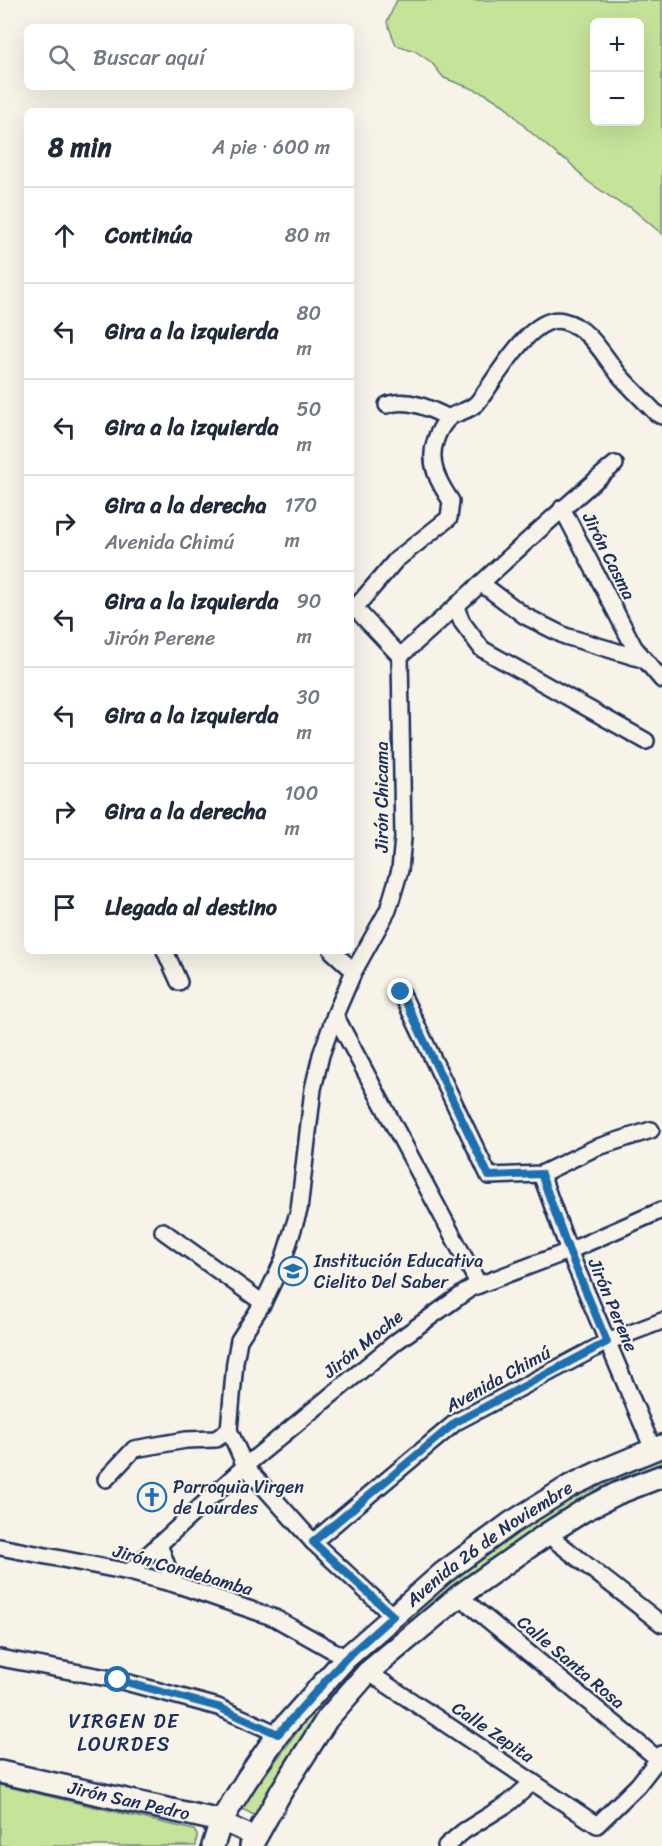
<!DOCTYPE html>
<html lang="es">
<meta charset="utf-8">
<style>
:root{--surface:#fff;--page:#f2f2f3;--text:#1f2937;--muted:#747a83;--line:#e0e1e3}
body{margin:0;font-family:Sriracha,sans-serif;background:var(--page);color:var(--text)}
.controls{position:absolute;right:18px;top:18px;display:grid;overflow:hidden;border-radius:9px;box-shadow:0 6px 24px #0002}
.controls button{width:54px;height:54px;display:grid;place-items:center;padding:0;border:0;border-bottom:2px solid var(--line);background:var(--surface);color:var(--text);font:30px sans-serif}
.stop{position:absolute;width:18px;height:18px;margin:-14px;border:4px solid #1f6fb2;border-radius:50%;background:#fff}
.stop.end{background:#1f6fb2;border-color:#fff;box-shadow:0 2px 6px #0008}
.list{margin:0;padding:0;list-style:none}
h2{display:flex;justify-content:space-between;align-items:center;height:78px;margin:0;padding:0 24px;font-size:26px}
h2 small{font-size:20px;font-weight:400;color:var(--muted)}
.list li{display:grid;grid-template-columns:39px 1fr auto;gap:18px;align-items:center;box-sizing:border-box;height:96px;padding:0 24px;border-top:2px solid var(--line)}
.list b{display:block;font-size:22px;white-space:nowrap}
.list p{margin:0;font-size:20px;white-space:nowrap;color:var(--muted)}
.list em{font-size:20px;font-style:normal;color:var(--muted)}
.icon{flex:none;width:33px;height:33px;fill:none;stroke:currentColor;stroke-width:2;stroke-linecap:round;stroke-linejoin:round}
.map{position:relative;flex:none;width:662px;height:1846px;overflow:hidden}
.search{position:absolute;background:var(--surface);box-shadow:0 6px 24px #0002;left:24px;top:24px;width:330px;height:66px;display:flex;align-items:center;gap:15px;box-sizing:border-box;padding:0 21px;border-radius:9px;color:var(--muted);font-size:22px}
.panel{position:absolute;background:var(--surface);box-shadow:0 6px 24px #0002;left:24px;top:108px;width:330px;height:846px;border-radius:9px}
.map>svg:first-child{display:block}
</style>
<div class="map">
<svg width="662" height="1846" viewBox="0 0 662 1846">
<rect width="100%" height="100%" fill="#f7f3e8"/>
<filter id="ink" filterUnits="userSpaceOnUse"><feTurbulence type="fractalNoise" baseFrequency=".0167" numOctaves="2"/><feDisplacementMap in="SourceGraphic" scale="12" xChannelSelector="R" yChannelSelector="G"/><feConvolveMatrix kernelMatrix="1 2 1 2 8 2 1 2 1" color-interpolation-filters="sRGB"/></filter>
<g filter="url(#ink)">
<g fill="#c6e39a" stroke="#70897c" stroke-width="1.5" fill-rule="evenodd">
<path d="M397 0H662V234L630 207 621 204 587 181 567 160 560 157 527 129 505 106 486 94 444 78 431 62 415 51 396 45 387 22ZM640 22V122H594V22Z"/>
<path d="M662 1456V1466L628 1478 559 1512 472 1572 400 1632 342 1683 324 1706 257 1817 241 1808 334 1682 383 1636 467 1566 555 1505 625 1472Z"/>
<path d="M0 1785 194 1830 197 1835 196 1846H0Z"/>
</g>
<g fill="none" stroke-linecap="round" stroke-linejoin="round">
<g stroke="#1b2f5e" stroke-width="20">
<g id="minor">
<path d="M387 405C407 397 431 409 449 418"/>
<path d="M562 508 634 647 662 680"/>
<path d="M482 584 525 616 565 636 645 660"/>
<path d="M351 604 400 656"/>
<path d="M355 608 396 560 449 518 451 501C439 483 428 464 435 442 437 434 443 423 449 418 458 411 466 413 477 403 495 382 530 313 563 321 590 327 604 357 621 377 632 389 644 401 656 413L662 416"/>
<path d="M456 608 462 622 482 649 646 741"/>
<path d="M165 951 179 982"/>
<path d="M332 951 354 971"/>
<path d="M401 992 489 1176 541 1174 595 1148 651 1130"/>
<path d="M335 1015 479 1285"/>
<path d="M541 1174 569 1251 653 1449"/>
<path d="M163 1231 263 1303"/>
<path d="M106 1479 134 1449 186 1440 216 1439 229 1430"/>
<path d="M547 1534 662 1624"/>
<path d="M313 1542 456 1422 607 1342 662 1321"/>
<path d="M159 1544 170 1574 178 1585"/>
<path d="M0 1547 129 1572 178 1585 275 1618 346 1658"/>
<path d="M129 1572 245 1466 397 1341 471 1288 569 1251 662 1210"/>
<path d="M459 1596 658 1759"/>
<path d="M393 1616 313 1542 245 1466 229 1430 235 1362 239 1340 263 1303 283 1261 299 1210 313 1089 321 1055 335 1015 354 971 388 910 400 870 403 838 400 656C473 593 541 525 615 464"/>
<path d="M0 1658 118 1680 218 1707 278 1734"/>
<path d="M368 1672 597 1825 638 1785 662 1754"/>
<path d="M446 1846 464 1831 509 1803 533 1782"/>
</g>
</g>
<g stroke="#1b2f5e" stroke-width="22">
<path id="tertiary" d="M221 1821 255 1837"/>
</g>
<g stroke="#1b2f5e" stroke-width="26">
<g id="secondary">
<path id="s1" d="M0 1772 221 1821"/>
<path id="s2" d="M213 1846 221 1821 247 1779 278 1734 346 1658 443 1573 511 1523 570 1486 604 1470 662 1446"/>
<path d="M251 1846 282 1790 327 1719 368 1672 459 1596 547 1534 583 1511 618 1493 662 1476"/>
</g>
</g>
<use href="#minor" stroke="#f7f3e8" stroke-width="15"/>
<use href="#tertiary" stroke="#f7f3e8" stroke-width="18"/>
<use href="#secondary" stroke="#f7f3e8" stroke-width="21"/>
</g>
</g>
<g fill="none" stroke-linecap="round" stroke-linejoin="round" filter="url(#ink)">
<path stroke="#1f6fb2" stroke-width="8" d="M118 1680 218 1707 278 1734 346 1658 393 1616 313 1542 456 1422 607 1342 569 1251 541 1174 489 1176 401 992"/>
</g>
<defs>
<g id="school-ring" transform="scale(1.5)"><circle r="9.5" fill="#f7f3e8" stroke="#1f6fb2" stroke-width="1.5"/><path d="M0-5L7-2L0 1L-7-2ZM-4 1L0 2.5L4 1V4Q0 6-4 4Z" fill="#1f6fb2"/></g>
<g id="church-ring" transform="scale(1.5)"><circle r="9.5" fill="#f7f3e8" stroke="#1f6fb2" stroke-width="1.5"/><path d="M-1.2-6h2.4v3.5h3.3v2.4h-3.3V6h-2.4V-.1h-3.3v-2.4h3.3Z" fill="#1f6fb2"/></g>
</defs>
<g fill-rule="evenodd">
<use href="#school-ring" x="293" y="1271"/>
<use href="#church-ring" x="152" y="1497"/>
</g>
<g text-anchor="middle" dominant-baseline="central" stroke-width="4.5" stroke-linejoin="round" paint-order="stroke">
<g font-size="18" fill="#1b2f5e" stroke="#f7f3e8">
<text transform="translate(609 556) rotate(63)">Jirón Casma</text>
<text transform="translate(382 797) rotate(-90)">Jirón Chicama</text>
<text transform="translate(613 1305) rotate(67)">Jirón Perene</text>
<text transform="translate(363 1344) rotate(-39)">Jirón Moche</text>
<text transform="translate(498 1379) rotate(-29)">Avenida Chimú</text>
<text stroke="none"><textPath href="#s2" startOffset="416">Avenida 26 de Noviembre</textPath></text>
<text transform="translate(183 1570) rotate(16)">Jirón Condebamba</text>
<text transform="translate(571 1662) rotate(40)">Calle Santa Rosa</text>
<text transform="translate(493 1732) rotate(34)">Calle Zepita</text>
<text stroke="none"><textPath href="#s1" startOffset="132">Jirón San Pedro</textPath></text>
</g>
<g font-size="18" fill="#1b2f5e" stroke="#f7f3e8" text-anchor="start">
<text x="314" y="1261">Institución Educativa<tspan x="314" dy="21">Cielito Del Saber</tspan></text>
<text x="173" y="1487">Parroquia Virgen<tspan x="173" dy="21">de Lourdes</tspan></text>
</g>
<g font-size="20" letter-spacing="1.5" fill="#1b2f5e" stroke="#f7f3e8">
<text x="124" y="1721">VIRGEN DE<tspan x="124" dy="23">LOURDES</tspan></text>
</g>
</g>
</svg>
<div class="controls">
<button>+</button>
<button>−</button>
</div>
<div class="stop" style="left:118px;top:1680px"></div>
<div class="stop end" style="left:401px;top:992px"></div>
<div class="search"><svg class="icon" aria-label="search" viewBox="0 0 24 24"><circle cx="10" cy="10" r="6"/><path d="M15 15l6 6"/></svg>Buscar aquí</div>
<section class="panel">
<h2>8 min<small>A pie · 600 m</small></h2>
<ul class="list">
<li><svg class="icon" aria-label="ahead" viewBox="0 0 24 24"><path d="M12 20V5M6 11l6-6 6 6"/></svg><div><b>Continúa</b></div><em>80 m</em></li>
<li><svg class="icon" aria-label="left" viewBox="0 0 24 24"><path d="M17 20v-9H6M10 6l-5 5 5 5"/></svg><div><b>Gira a la izquierda</b></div><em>80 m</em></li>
<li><svg class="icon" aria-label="left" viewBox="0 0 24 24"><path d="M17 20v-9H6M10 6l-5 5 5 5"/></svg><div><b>Gira a la izquierda</b></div><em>50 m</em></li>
<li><svg class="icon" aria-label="right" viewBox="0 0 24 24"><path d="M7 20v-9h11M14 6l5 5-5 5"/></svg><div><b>Gira a la derecha</b><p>Avenida Chimú</p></div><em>170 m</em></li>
<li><svg class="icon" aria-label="left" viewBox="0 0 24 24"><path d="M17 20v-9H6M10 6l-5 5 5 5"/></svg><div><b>Gira a la izquierda</b><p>Jirón Perene</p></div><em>90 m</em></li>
<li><svg class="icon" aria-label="left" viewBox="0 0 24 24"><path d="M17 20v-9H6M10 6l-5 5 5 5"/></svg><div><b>Gira a la izquierda</b></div><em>30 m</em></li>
<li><svg class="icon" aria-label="right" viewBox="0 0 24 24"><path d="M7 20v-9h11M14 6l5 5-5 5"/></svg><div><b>Gira a la derecha</b></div><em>100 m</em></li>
<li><svg class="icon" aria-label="arrive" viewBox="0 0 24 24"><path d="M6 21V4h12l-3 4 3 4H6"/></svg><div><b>Llegada al destino</b></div></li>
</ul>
</section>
</div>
